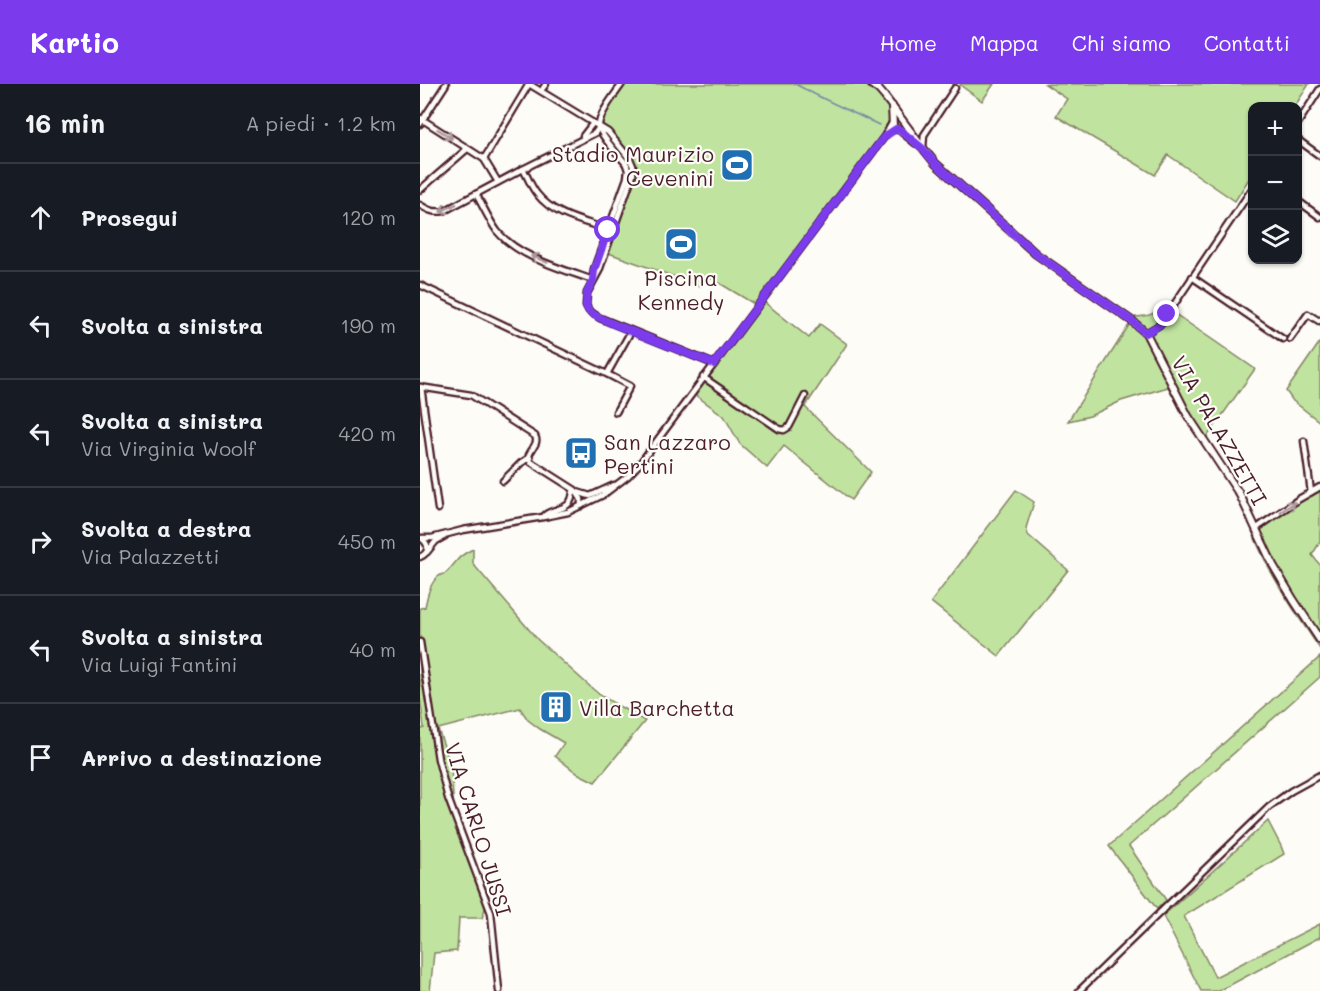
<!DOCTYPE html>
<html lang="it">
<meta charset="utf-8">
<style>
:root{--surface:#171b24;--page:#20242c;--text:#f1f3f6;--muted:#9ea1a6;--line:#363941;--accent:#7c3aed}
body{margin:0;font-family:Mali,sans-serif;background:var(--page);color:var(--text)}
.controls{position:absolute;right:18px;top:18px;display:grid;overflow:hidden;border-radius:12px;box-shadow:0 2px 4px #0004}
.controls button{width:54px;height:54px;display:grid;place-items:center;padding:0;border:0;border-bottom:2px solid var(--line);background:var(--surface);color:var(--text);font:30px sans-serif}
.stop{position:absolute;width:18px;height:18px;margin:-14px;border:4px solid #7c3aed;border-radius:50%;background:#fff}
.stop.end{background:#7c3aed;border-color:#fff;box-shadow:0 2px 6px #0008}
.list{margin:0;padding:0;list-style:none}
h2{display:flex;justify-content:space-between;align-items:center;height:78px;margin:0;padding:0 24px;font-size:26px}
h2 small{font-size:20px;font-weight:400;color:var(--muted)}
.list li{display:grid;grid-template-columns:39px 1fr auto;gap:18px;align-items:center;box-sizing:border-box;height:108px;padding:0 24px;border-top:2px solid var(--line)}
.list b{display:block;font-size:22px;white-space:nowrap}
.list p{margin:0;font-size:20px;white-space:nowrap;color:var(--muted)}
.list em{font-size:20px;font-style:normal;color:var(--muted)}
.icon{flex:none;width:33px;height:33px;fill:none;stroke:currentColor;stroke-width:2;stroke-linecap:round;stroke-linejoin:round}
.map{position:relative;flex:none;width:900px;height:907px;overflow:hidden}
header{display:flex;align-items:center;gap:36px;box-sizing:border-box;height:84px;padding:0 30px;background:var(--accent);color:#fff}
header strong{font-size:28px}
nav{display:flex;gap:33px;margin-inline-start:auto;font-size:21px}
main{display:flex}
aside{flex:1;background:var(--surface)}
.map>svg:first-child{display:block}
</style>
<header>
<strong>Kartio</strong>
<nav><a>Home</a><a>Mappa</a><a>Chi siamo</a><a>Contatti</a></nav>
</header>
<main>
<aside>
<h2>16 min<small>A piedi · 1.2 km</small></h2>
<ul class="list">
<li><svg class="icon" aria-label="ahead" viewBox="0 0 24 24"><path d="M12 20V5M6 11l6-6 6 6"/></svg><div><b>Prosegui</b></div><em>120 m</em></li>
<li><svg class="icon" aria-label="left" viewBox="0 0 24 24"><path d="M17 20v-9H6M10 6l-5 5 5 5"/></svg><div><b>Svolta a sinistra</b></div><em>190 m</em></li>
<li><svg class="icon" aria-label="left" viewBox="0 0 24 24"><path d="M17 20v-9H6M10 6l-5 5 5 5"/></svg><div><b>Svolta a sinistra</b><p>Via Virginia Woolf</p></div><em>420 m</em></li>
<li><svg class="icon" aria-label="right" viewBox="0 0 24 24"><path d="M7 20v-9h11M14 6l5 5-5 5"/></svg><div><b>Svolta a destra</b><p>Via Palazzetti</p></div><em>450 m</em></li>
<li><svg class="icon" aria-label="left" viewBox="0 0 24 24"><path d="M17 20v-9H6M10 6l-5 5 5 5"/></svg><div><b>Svolta a sinistra</b><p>Via Luigi Fantini</p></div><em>40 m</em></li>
<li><svg class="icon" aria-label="arrive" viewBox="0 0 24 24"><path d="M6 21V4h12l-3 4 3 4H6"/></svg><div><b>Arrivo a destinazione</b></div></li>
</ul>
</aside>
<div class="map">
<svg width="900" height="907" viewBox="0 0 900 907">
<rect width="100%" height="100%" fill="#fdfcf7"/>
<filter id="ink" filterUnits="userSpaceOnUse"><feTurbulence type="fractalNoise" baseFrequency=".0167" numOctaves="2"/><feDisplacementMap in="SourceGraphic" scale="12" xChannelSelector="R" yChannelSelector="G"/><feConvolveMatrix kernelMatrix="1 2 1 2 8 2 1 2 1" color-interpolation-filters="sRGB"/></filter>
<g filter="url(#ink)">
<g fill="#c0e49f" stroke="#858265" stroke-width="1.5">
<path d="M202 0H452L470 25V35L461 52 343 217 389 254 400 240 427 260 385 323 451 388 431 416 364 362 347 384 320 360 304 332 274 310 336 221 291 194 280 202 183 167 206 103 209 89 196 67 178 49 176 43Z"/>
<path d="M541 0H574L562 17 540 1Z"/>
<path d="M625 0H889L875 22H832V90L815 117 748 71 735 91 636 32 647 15Z"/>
<path d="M742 221 835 285 784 357 771 339 765 333 748 303 701 317 670 332 648 337 709 241 716 233C728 232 735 231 742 221Z"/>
<path d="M900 258V338L873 317 866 307Z"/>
<path d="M900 403V458L892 471 900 481V565C875 528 848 489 832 447Z"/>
<path d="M596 406 614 418 606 444 608 451 648 486 579 572 511 518Z"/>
<path d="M53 465V480L118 556 174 606 183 613 225 637 175 698 157 689 135 672 144 659 120 645 108 636 100 624 18 645 31 682 34 727 69 812 62 834H39L37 867 14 869 10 907H0V646L4 644 0 613V524L5 523C7 513 10 498 19 492 27 487 21 494 28 487 38 476 38 472 53 465Z"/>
<path d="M900 573V593L709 762 746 816 737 825 689 762Z"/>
<path d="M848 737 861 762 864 770 764 832 795 893 900 840V853L799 907H781L743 832Z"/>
</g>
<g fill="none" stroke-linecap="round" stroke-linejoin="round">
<path stroke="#7589a2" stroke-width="1.5" d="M375 0 400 13 459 41"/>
<g stroke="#4a1f2b" stroke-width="9">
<g id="minor">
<path d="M109 0 188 48 210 75 213 82V90L179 187 167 209 166 221 169 227 180 234 294 280"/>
<path d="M202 0C196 9 178 31 179 42 180 52 200 72 207 81"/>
<path d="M123 4 126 0"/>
<path d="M0 34 64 75 78 98"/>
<path d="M878 39 900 5"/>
<path d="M0 40 26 0"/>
<path d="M163 52 173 39"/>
<path d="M878 56 900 72"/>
<path d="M503 64 504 51 535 4"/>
<path d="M64 75 109 0"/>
<path d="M103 85C108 93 111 103 117 110 134 132 164 137 189 146"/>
<path d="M0 106 47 65"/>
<path d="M56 110C63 122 69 136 77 147 98 173 142 185 173 196"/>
<path d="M878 117 900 133"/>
<path d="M0 121C8 126 14 129 24 127L103 85 175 49 179 43"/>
<path d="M772 193 863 255"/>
<path d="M173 196 174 185 207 94 208 86 206 80"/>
<path d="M0 201 187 290 211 247"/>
<path d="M726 249 741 240 832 105"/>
<path d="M870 255 888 230 899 237 900 236"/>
<path d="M187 290 210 302 196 328"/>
<path d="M283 293 359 345 364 346 369 343 385 312"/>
<path d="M0 303 51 311 115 352C119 359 112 364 109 371L111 378 155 406 161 415V422"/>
<path d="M1 303 18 425"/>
<path d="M884 357 891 408"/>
<path d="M83 397 101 379 109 374"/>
<path d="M157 408 170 412 194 401"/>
<path d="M125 431C137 422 151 428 153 408"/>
<path d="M837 444 879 415 900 403"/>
<path d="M1 454H12L43 446 123 433 148 428 183 411 208 392 221 378 464 53 472 39"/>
<path d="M7 468 16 457 25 452"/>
<path d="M0 473C9 469 10 461 2 455"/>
<path d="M0 558 18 675 28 714 71 829 79 907"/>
<path d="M659 907 849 723 871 707 900 691"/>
</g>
</g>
<g stroke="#4a1f2b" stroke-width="10">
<g id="major">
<path d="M451 0 459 6 465 13 503 64 515 79 616 170 712 237 726 249 768 332 820 411 853 481 873 515 900 556"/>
<path d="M472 22 473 43 476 45 480 46 496 59"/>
</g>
</g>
<use href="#minor" stroke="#fdfcf7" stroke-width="4.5"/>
<use href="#major" stroke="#fdfcf7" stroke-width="6"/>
</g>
<defs><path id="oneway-shaft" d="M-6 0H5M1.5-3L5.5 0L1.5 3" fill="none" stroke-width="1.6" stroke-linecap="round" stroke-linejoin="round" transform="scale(1.5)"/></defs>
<g stroke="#ac999b">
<use href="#oneway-shaft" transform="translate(25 50) rotate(33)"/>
<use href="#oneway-shaft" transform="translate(28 124) rotate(155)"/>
<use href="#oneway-shaft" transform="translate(119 175) rotate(-156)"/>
<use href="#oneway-shaft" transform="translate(868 423) rotate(-34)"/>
</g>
</g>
<g fill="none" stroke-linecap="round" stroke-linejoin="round" filter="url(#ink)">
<path stroke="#7c3aed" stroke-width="8" d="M188 146 174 186 173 196 167 209 166 222 169 227 174 231 193 240 294 280 464 53 476 45 480 46 502 64 515 79 616 170 712 237 726 249 741 240 747 230"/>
</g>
<defs>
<g id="stadium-square" transform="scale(1.725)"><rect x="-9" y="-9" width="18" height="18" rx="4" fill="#1f6fb2" stroke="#fdfcf7"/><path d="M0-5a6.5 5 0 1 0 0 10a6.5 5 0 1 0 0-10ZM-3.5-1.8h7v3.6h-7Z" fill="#fff"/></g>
<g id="bus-square" transform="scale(1.725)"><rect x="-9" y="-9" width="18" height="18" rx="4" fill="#1f6fb2" stroke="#fdfcf7"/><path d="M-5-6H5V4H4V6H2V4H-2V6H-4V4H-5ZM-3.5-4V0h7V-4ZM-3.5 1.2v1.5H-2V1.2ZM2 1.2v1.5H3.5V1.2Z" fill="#fff"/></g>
<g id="building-square" transform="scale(1.725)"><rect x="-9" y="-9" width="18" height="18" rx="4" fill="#1f6fb2" stroke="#fdfcf7"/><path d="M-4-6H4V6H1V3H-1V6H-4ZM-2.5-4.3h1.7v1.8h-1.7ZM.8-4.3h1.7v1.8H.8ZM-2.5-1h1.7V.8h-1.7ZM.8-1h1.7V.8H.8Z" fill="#fff"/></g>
</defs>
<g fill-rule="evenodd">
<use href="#stadium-square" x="317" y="81"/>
<use href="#stadium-square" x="261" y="160"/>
<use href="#bus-square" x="161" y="369"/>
<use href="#building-square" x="136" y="623"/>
</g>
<g text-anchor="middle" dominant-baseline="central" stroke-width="4.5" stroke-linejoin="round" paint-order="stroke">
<g font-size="21" fill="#4a1f2b" stroke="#fdfcf7" text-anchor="start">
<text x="294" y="69" text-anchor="end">Stadio Maurizio<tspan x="294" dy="24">Cevenini</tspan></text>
<text x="261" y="193" text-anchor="middle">Piscina<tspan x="261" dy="24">Kennedy</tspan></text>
<text x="184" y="357">San Lazzaro<tspan x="184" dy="24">Pertini</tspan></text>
<text x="159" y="623">Villa Barchetta</text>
</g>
<g font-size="21" fill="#4a1f2b" stroke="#fdfcf7">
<text transform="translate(800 346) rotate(60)">VIA PALAZZETTI</text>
<text transform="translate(59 745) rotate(73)">VIA CARLO JUSSI</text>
</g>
</g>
</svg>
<div class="controls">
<button>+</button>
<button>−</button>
<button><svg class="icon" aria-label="layers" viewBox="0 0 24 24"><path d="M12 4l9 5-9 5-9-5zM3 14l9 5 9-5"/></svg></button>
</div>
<div class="stop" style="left:188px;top:146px"></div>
<div class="stop end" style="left:747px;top:230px"></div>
</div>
</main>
